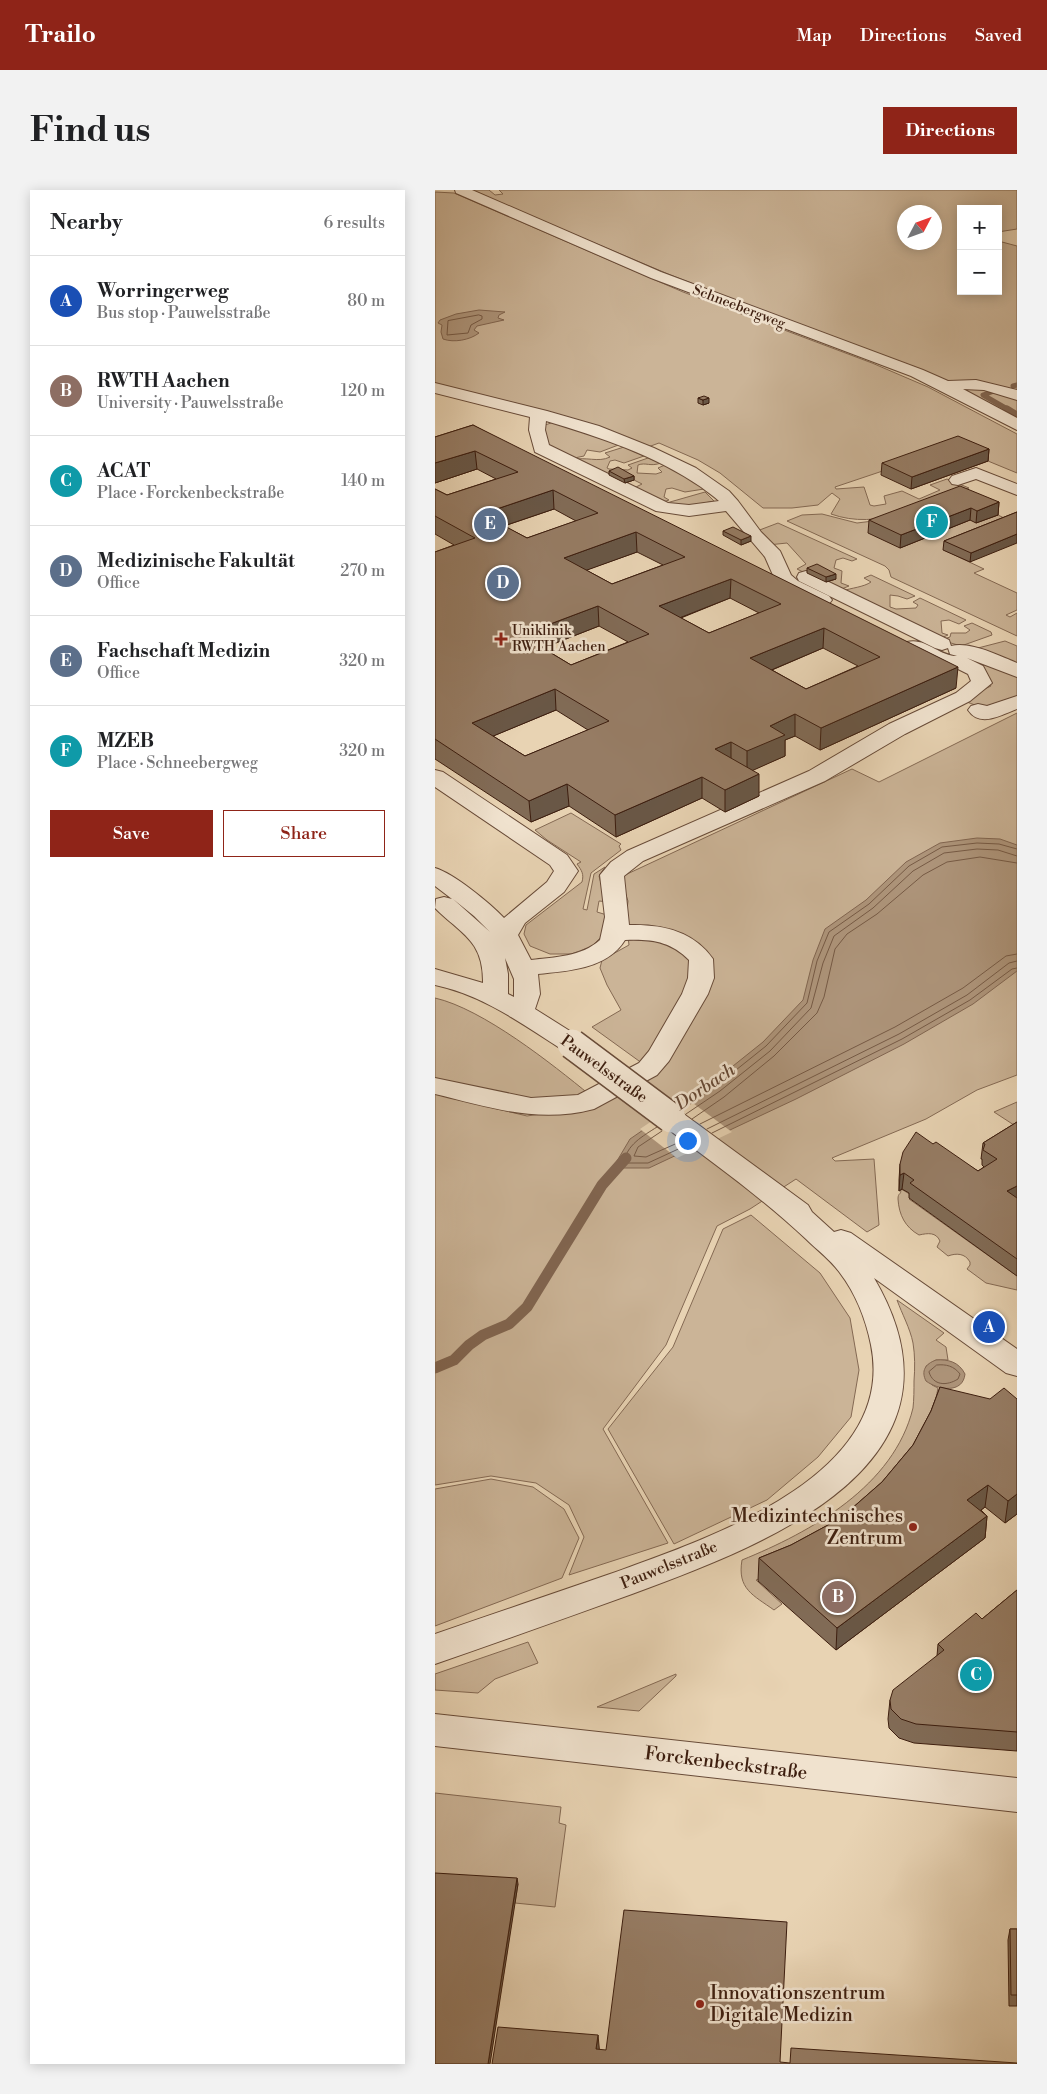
<!DOCTYPE html>
<meta charset="utf-8">
<style>
:root{--surface:#fff;--page:#f2f2f2;--text:#202124;--muted:#757577;--line:#e0e0e0;--accent:#8f2418}
body{margin:0;font-family:"Libre Bodoni",serif;background:var(--page);color:var(--text)}
.controls{position:absolute;right:15px;top:15px;display:grid;overflow:hidden;border-radius:0px;box-shadow:0 2px 12px #0003}
.controls button{width:45px;height:45px;display:grid;place-items:center;padding:0;border:0;border-bottom:1px solid var(--line);background:var(--surface);color:var(--text);font:25px sans-serif}
.compass{position:absolute;left:462px;top:15px;width:45px;height:45px;border-radius:50%;background:var(--surface);box-shadow:0 2px 12px #0003;rotate:49deg}
.you{position:absolute;left:252px;top:950px;width:18px;height:18px;margin:-12px;border:4px solid #fff;border-radius:50%;background:#1a73e8;box-shadow:0 0 0 8px #1a73e833}
.badge{display:grid;place-items:center;width:32px;height:32px;border-radius:50%;background:var(--accent);color:#fff;font-size:16px;font-weight:700}
.pin{position:absolute;translate:-50% -50%;border:2px solid #fff;box-shadow:0 1px 5px #0006}
.list{margin:0;padding:0;list-style:none}
h2{display:flex;justify-content:space-between;align-items:center;height:65px;margin:0;padding:0 20px;font-size:21px}
h2 small{font-size:16px;font-weight:400;color:var(--muted)}
.list li{display:grid;grid-template-columns:32px 1fr auto;gap:15px;align-items:center;box-sizing:border-box;height:90px;padding:0 20px;border-top:1px solid var(--line)}
.list b{display:block;font-size:19px;white-space:nowrap}
.list p{margin:0;font-size:16px;white-space:nowrap;color:var(--muted)}
.list em{font-size:16px;font-style:normal;color:var(--muted)}
.actions{display:flex;gap:10px;padding:15px 20px}
.actions a{flex:1;padding:11px 0;border:1px solid var(--accent);border-radius:0px;text-align:center;font-size:18px;color:var(--accent)}
.actions .main{background:var(--accent);color:#fff}
.map{position:relative;flex:none;width:582px;height:1874px;overflow:hidden;border-radius:0px}
header{display:flex;align-items:center;gap:30px;box-sizing:border-box;height:70px;padding:0 25px;background:var(--accent);color:#fff}
header strong{font-size:24px}
nav{display:flex;gap:28px;margin-inline-start:auto;font-size:18px}
.intro{display:flex;align-items:center;justify-content:space-between;box-sizing:border-box;height:120px;padding:0 30px}
h1{margin:0;font-size:35px}
.button{padding:12px 22px;border-radius:0px;background:var(--accent);color:#fff;font-size:18px;font-weight:700}
main{display:flex;gap:30px;padding:0 30px}
aside{flex:1;background:var(--surface);border-radius:0px;box-shadow:0 2px 12px #0003}
.map>svg:first-child{display:block}
</style>
<header>
<strong>Trailo</strong>
<nav><a>Map</a><a>Directions</a><a>Saved</a></nav>
</header>
<div class="intro"><h1>Find us</h1><a class="button">Directions</a></div>
<main>
<aside>
<h2>Nearby<small>6 results</small></h2>
<ul class="list">
<li><span class="badge" style="background:#1a4fb4">A</span><div><b>Worringerweg</b><p>Bus stop · Pauwelsstraße</p></div><em>80 m</em></li>
<li><span class="badge" style="background:#8d6e63">B</span><div><b>RWTH Aachen</b><p>University · Pauwelsstraße</p></div><em>120 m</em></li>
<li><span class="badge" style="background:#0f9aa8">C</span><div><b>ACAT</b><p>Place · Forckenbeckstraße</p></div><em>140 m</em></li>
<li><span class="badge" style="background:#5c6f8a">D</span><div><b>Medizinische Fakultät</b><p>Office</p></div><em>270 m</em></li>
<li><span class="badge" style="background:#5c6f8a">E</span><div><b>Fachschaft Medizin</b><p>Office</p></div><em>320 m</em></li>
<li><span class="badge" style="background:#0f9aa8">F</span><div><b>MZEB</b><p>Place · Schneebergweg</p></div><em>320 m</em></li>
</ul>
<div class="actions"><a class="main">Save</a><a>Share</a></div>
</aside>
<div class="map">
<svg width="582" height="1874" viewBox="0 0 582 1874">
<rect width="100%" height="100%" fill="#e8d3b3"/>
<filter id="stains"><feTurbulence type="fractalNoise" baseFrequency=".004" numOctaves="4"/><feColorMatrix values="0 0 0 0 .2 0 0 0 0 .09 0 0 0 0 .02 0 0 0 .5 -.17"/></filter>
<radialGradient id="worn" r=".72"><stop offset=".6" stop-color="#630" stop-opacity="0"/><stop offset="1" stop-color="#630" stop-opacity=".3"/></radialGradient>
<g fill="#cbb497" stroke="#846953" fill-rule="evenodd">
<path d="M34 0H54L60 5 68 4 64 0H582V39L563 42V19H526V101H563V48L567 52 582 56V228L526 199 535 192 509 191 233 84ZM470 22H500V52H470Z"/>
<path d="M0 2 19 3 248 102 437 173 493 197 582 244V283L519 257 400 297 401 299 429 297 435 315 439 316 451 314 449 306 467 301 484 309 505 300 495 295 512 289 534 298C491 315 443 341 396 324L405 309 397 303 383 315 357 318H328L285 283 263 270 224 253 213 257 0 195Z"/>
<path d="M119 232 186 254 165 262 152 260 149 266 135 269 112 255 108 241 110 235Z"/>
<path d="M189 257 209 266 189 273 180 270 175 271 172 278 174 279 193 280 197 278 193 275 213 268 226 273C215 277 211 272 203 275L202 283 221 284 227 282 223 278 230 275 252 286 269 299 250 302 237 298 231 299 229 307 234 310 225 313 199 298 207 294 183 282 170 286 138 270C150 266 163 273 175 267L170 263Z"/>
<path d="M270 302 279 311 255 316 228 314Z"/>
<path d="M387 324 422 333 438 331 535 330 563 325 569 328 509 360 549 379 539 383 582 403V420L571 425 575 427 582 423V446L456 387 454 380 450 376 352 331 367 325Z"/>
<path d="M343 333 422 369 417 371 408 368 401 370 399 378 407 381 406 393 414 396 404 400 391 392 400 388 370 383 362 379 371 374 352 353 333 355 322 341Z"/>
<path d="M436 385 480 406 472 409 463 406 455 405V417L461 419 481 418 483 415 478 412 485 408 531 430 524 434 514 430 506 431 507 443 513 445 504 449 407 401C416 398 429 397 436 392L429 388Z"/>
<path d="M537 433 556 442 557 445 526 456 506 450 515 447 516 443H531L535 440 529 436Z"/>
<path d="M570 451 582 456V475L543 458Z"/>
<path d="M539 468 582 486V507C562 516 553 521 532 512L530 508 556 496 552 489 535 470Z"/>
<path d="M582 523V885L542 900 491 929 397 968 400 971 439 969 444 1035 432 1042 361 989 315 1019 282 1036 231 1155 168 1239 233 1353 134 1385 149 1347 134 1315 101 1293 56 1286 0 1295V904L92 926 168 914 222 884 157 837 186 820 172 795 165 778 167 770 194 755 191 730 193 711 187 693 190 685 417 579 444 592Z"/>
<path d="M136 623 186 654 184 656 186 660 156 683 148 719 152 720 159 684 170 677 164 686 167 697 175 712 164 711 162 722 172 725 167 746 156 757 136 764H115L95 756 89 744 91 735 147 692C149 684 147 681 142 674L146 672 112 650 100 640Z"/>
<path d="M0 808C48 819 117 874 155 905L97 911 0 889Z"/>
<path d="M582 912V937L559 922Z"/>
<path d="M466 999 478 1006 474 1009 582 1086V1100L551 1093 532 1079 535 1075V1072C530 1063 521 1063 513 1066L502 1057 505 1051C501 1042 493 1043 484 1045 470 1037 464 1025 463 1009 463 1002 466 1006 466 999Z"/>
<path d="M316 1025 385 1083 415 1128 424 1180 416 1227 383 1267 332 1310 239 1354 173 1239 238 1157 288 1039Z"/>
<path d="M462 1110 509 1143 501 1150 511 1157 513 1170H501L491 1176 497 1195 503 1198 501 1208 478 1271 355 1377 321 1390 347 1414 339 1420C318 1405 302 1399 307 1370 376 1342 459 1296 478 1218 479 1209 479 1200 479 1191 480 1178 480 1165 478 1153 475 1138 467 1124 462 1110Z"/>
<path d="M56 1289 98 1297 129 1319 144 1348 127 1388 0 1436V1299Z"/>
<path d="M93 1452 103 1473 60 1489 43 1503 0 1500V1484Z"/>
<path d="M241 1484V1486L204 1521 162 1517Z"/>
<path d="M0 1603 126 1617 124 1633 131 1635 120 1717 80 1713 83 1694 0 1689Z"/>
</g>
<g fill="#ae957b" stroke="#816550">
<path d="M44 120 70 122 64 125 63 128 69 130 42 136 39 140 44 143C35 150 19 153 8 149L6 142 7 135 3 133 5 130 21 124Z"/>
<path d="M542 648 565 649 582 655V781L538 814 469 854 361 909 214 978H184L179 976 195 949 278 892 328 852 368 810 378 770 390 739 431 710 471 672 505 653Z"/>
<path d="M501 1170C513 1169 524 1172 530 1184 528 1204 503 1200 491 1191 486 1181 490 1174 501 1170Z"/>
</g>
<path fill="#e8d3b3" d="M251 908 297 942 242 968 205 939Z"/>
<g fill="none" stroke-linecap="round" stroke-linejoin="round">
<g stroke="#765a45" stroke-width="1">
<path d="M44 125 47 126V129L36 135 33 143 12 145 13 131Z"/>
<path d="M248 919 281 896 331 856 372 813 382 771 394 742 434 714 474 676 507 657 542 653 564 654 582 659"/>
<path d="M251 924 285 901 335 861 376 818 388 773 399 746 438 718 478 681 509 663 542 659 563 660 582 666"/>
<path d="M257 929 289 907 339 866 382 823 389 807 400 759 412 744 442 724 488 685 512 672 545 667 582 673"/>
<path d="M265 934 460 837 528 798 571 766 582 764"/>
<path d="M222 937C208 946 191 955 189 973H213L252 955"/>
<path d="M272 939 464 844 532 805 574 773 582 771"/>
<path d="M227 941 203 957 199 966 211 967 247 951"/>
<path d="M277 943 467 849 535 810 577 779 582 778"/>
<path d="M502 1175C511 1174 519 1176 525 1184L523 1189C512 1196 498 1196 494 1182Z"/>
</g>
<g stroke="#816550" stroke-width="5">
<path d="M578 196 582 195"/>
<path d="M559 201 548 205 574 220"/>
</g>
<path stroke="#816550" stroke-width="7" d="M572 219 582 225"/>
<path stroke="#816550" stroke-width="11" d="M0 1178 19 1170 34 1155 48 1145 74 1134 92 1117 167 995 191 968"/>
<g stroke="#684b38" stroke-width="2">
<g id="minor">
<path d="M20 0H37L226 82 488 180 513 191 541 190 582 200V210L549 200 528 199 582 228V240L476 186 216 88 21 3Z"/>
<path d="M0 193 112 221 164 236 219 258 261 278 294 301 303 311 326 342 345 361 356 385 363 391 394 406 397 410 394 414 387 416 380 414 349 399 341 392 330 367 291 321 254 326 221 321 100 262 94 240 95 227 0 203ZM111 231C164 247 220 265 266 297 272 302 279 306 284 311L254 315 233 313 114 255 110 240Z"/>
<path d="M541 278 582 294V305L541 289 523 295 517 294 514 290 517 286Z"/>
<path d="M371 381 514 450 516 456C535 451 565 466 582 473V487L532 468 548 476 557 493 535 511 470 544 390 591 208 671 189 686 194 735C227 734 259 741 278 769L279 788 273 804 234 871 222 885 159 919C103 934 54 917 0 904V888L96 908 143 905 204 873 214 861 247 804 253 788 254 770C235 751 216 749 190 750 172 779 133 781 103 784L105 804 100 819 146 848 150 854 146 860 137 862 128 860C87 834 48 805 0 795V779L48 793V791C48 750 26 744 0 718L1 709 9 707 17 709 0 696V678C18 683 55 713 69 728L112 692 119 681 115 675 0 597V580L8 582 132 665 143 681 129 702 90 733 83 745 96 770C120 767 146 767 165 750L170 727 165 685 176 672 192 661 374 581 454 534 521 503 536 491 533 484 521 478 504 476 472 460 469 456 472 452C490 447 504 466 522 466L515 464 513 458 507 460 500 458 364 391 362 387 364 383ZM18 709 39 726 55 742ZM70 768 79 789V807L73 804V784Z"/>
<path d="M582 506V519C566 525 545 538 533 520L536 516 543 514 552 516Z"/>
<path d="M236 919 246 922 373 1015 377 1022 399 1042 406 1040 416 1043 582 1159V1186L571 1183 439 1088C548 1273 333 1354 197 1404 131 1428 66 1451 0 1474V1444C58 1424 117 1404 175 1384 269 1350 463 1287 436 1155 431 1130 421 1104 405 1083 396 1070 382 1060 371 1049 326 1007 276 971 226 934L222 928 226 922Z"/>
<path d="M0 1524 582 1588V1622L0 1556Z"/>
</g>
</g>
<use href="#minor" fill="#f0e2ce" fill-rule="evenodd"/>
<g stroke="#684b38" stroke-width="32" stroke-linecap="butt">
<path id="minor-bridge" d="M137 854 236 928"/>
</g>
<use href="#minor-bridge" stroke="#f0e2ce" stroke-width="29"/>
</g>
<g fill="#816b56" stroke="#3d1e0f" fill-rule="evenodd">
<path d="M263 208 274 213 268 215 263 213Z"/>
<path d="M38 235 521 498 385 560 360 546 350 550V566L317 580 324 606 290 622 267 608 181 647 134 616 96 632 0 569V362L19 355 0 344V299L12 305 61 289 42 279 0 293V247ZM119 319 141 331 92 348 69 336ZM202 362 228 375 177 394 151 380ZM295 408 324 423 274 443 246 428ZM164 436 193 452 136 475 108 458ZM388 458 423 476 371 499 337 480ZM121 520 153 540 90 566 58 546Z"/>
<path d="M554 259 553 271 476 299 446 285 447 273Z"/>
<path d="M174 281 199 286V290L190 293 174 285Z"/>
<path d="M564 312 563 325 541 333 535 330 465 358 433 343 434 330Z"/>
<path d="M582 322 535 372 508 360 509 351Z"/>
<path d="M288 341 316 351 306 355 288 345Z"/>
<path d="M372 378 401 389 391 392 372 383Z"/>
<path d="M582 932V1086L474 1008V1003L467 999 464 1001V990L465 974 498 954 543 981 549 977 547 975V969H546L548 953Z"/>
<path d="M505 1197 582 1324 570 1333 550 1317 546 1320 552 1326 550 1348 401 1460 323 1391 324 1368 356 1355 393 1335 415 1320 447 1292 478 1255 496 1221Z"/>
<path d="M582 1400V1561L479 1553 464 1548 454 1538 453 1529 455 1510 502 1466 503 1454 547 1429Z"/>
<path d="M575 1739H582V1816H574L573 1750Z"/>
</g>
<g fill="#695746" stroke="#3d1e0f">
<path d="M274 208V213L268 215V210Z"/>
<path d="M554 259 553 271 476 299 477 287Z"/>
<path d="M40 261 42 279 0 293V273Z"/>
<path d="M199 286V290L190 293 189 289Z"/>
<path d="M118 300 119 319 48 343 47 324Z"/>
<path d="M564 312 563 325 541 333 542 321Z"/>
<path d="M536 318 535 330 465 358 466 345Z"/>
<path d="M201 342 202 362 130 388 129 368Z"/>
<path d="M582 344V353L535 372 536 363Z"/>
<path d="M316 346V351L306 355V350Z"/>
<path d="M401 384V389L391 392V387Z"/>
<path d="M296 389 295 408 224 436V416Z"/>
<path d="M163 416 164 436 87 466 86 445Z"/>
<path d="M389 438 388 458 315 489V468Z"/>
<path d="M523 477 521 498 385 560 386 538Z"/>
<path d="M120 499 121 520 39 554 37 533Z"/>
<path d="M360 524V546L350 550V566L312 583V561L335 536Z"/>
<path d="M296 552V573L280 559Z"/>
<path d="M324 584V606L290 622V600Z"/>
<path d="M267 587V608L181 647 180 625Z"/>
<path d="M132 594 134 616 96 632 94 611Z"/>
<path d="M469 983 467 999 464 1001 465 985Z"/>
<path d="M582 996V1010L572 1001Z"/>
<path d="M553 1295 550 1317 530 1332 532 1310Z"/>
<path d="M582 1304V1324L570 1333 573 1311Z"/>
<path d="M552 1326 550 1348 401 1460 402 1438Z"/>
<path d="M82 1688 83 1694 55 1874H53Z"/>
<path d="M163 1845 165 1866 161 1859Z"/>
</g>
<g fill="#967c64" stroke="#3d1e0f" fill-rule="evenodd">
<path d="M269 206 274 208 268 210 263 208Z"/>
<path d="M38 235 523 477 386 538 360 524 335 536 350 545 312 561 296 552 280 559 324 584 290 600 267 587 180 625 132 594 94 611 0 549V362L40 348 0 326V299L12 305 83 282 40 261 0 273V247ZM118 300 163 323 92 348 47 324ZM201 342 250 367 177 394 129 368ZM296 389 346 414 274 443 224 416ZM163 416 214 444 136 475 86 445ZM389 438 445 467 371 499 315 468ZM120 499 174 531 90 566 37 533Z"/>
<path d="M523 246 554 259 477 287 447 273Z"/>
<path d="M183 277 199 286 189 289 174 281Z"/>
<path d="M525 296 564 312 542 321 536 318 466 345 434 330Z"/>
<path d="M582 322V344L536 363 509 351Z"/>
<path d="M298 337 316 346 306 350 288 341Z"/>
<path d="M382 374 401 384 391 387 372 378Z"/>
<path d="M582 932V996L572 1001 582 1008V1069L475 993 479 990 469 983 465 985V974L468 962 481 942 498 954 501 952 543 981 562 969 548 960 550 954 548 953Z"/>
<path d="M505 1197 555 1209 569 1198 582 1209V1304L573 1311 553 1295 532 1310 552 1326 402 1438 324 1368 356 1355 393 1335 415 1320 447 1292 478 1255 496 1221Z"/>
<path d="M582 1400V1542L481 1534 466 1529 456 1519 455 1510 458 1500 509 1460 503 1454 541 1423 547 1429Z"/>
<path d="M0 1683 82 1688 53 1874H0Z"/>
<path d="M189 1720 352 1732 345 1872 355 1873 356 1858 582 1873V1874H57L63 1837 163 1845 161 1859 171 1860Z"/>
<path d="M575 1739H582V1805H576Z"/>
</g>
<g fill="#8f2418" stroke="#f0e2ce" stroke-width="2">
<path d="M63.5 441.5h5v5h5v5h-5v5h-5v-5h-5v-5h5z"/>
<circle cx="478" cy="1337" r="5"/>
<circle cx="265" cy="1814" r="5"/>
</g>
<g text-anchor="middle" dominant-baseline="central" stroke-width="5" stroke-linejoin="round" paint-order="stroke">
<g font-size="14" fill="#3d1e0f" stroke="#f0e2ce">
<text transform="translate(304 117) rotate(21)">Schneebergweg</text>
</g>
<g font-size="14" fill="#3d1e0f" stroke="#f0e2ce" text-anchor="start">
<text x="77" y="441">Uniklinik<tspan x="77" dy="16">RWTH Aachen</tspan></text>
</g>
<g font-size="16" fill="#3d1e0f" stroke="#f0e2ce">
<text transform="translate(169 879) rotate(36)">Pauwelsstraße</text>
<text transform="translate(234 1375) rotate(-22)">Pauwelsstraße</text>
</g>
<g font-size="18" font-style="italic" fill="#654835" stroke="#f0e2ce">
<text transform="translate(270 897) rotate(-34)">Dorbach</text>
</g>
<g font-size="19" fill="#3d1e0f" stroke="#f0e2ce" text-anchor="end">
<text x="468" y="1326">Medizintechnisches<tspan x="468" dy="22">Zentrum</tspan></text>
<text x="275" y="1803" text-anchor="start">Innovationszentrum<tspan x="275" dy="22">Digitale Medizin</tspan></text>
</g>
<g font-size="19" fill="#3d1e0f" stroke="#f0e2ce">
<text transform="translate(291 1573) rotate(7)">Forckenbeckstraße</text>
</g>
</g>
<rect width="100%" height="100%" filter="url(#stains)"/>
<rect width="100%" height="100%" fill="url(#worn)"/>
</svg>
<div class="controls">
<button>+</button>
<button>−</button>
</div>
<svg class="compass" viewBox="-18 -18 36 36"><path d="M0-13l5 13h-10z" fill="#e53935"/><path d="M0 13l5-13h-10z" fill="#757577"/></svg>
<div class="you"></div>
<div class="pin badge" style="left:554px;top:1137px;background:#1a4fb4">A</div>
<div class="pin badge" style="left:403px;top:1407px;background:#8d6e63">B</div>
<div class="pin badge" style="left:541px;top:1485px;background:#0f9aa8">C</div>
<div class="pin badge" style="left:68px;top:393px;background:#5c6f8a">D</div>
<div class="pin badge" style="left:55px;top:334px;background:#5c6f8a">E</div>
<div class="pin badge" style="left:497px;top:332px;background:#0f9aa8">F</div>
</div>
</main>
